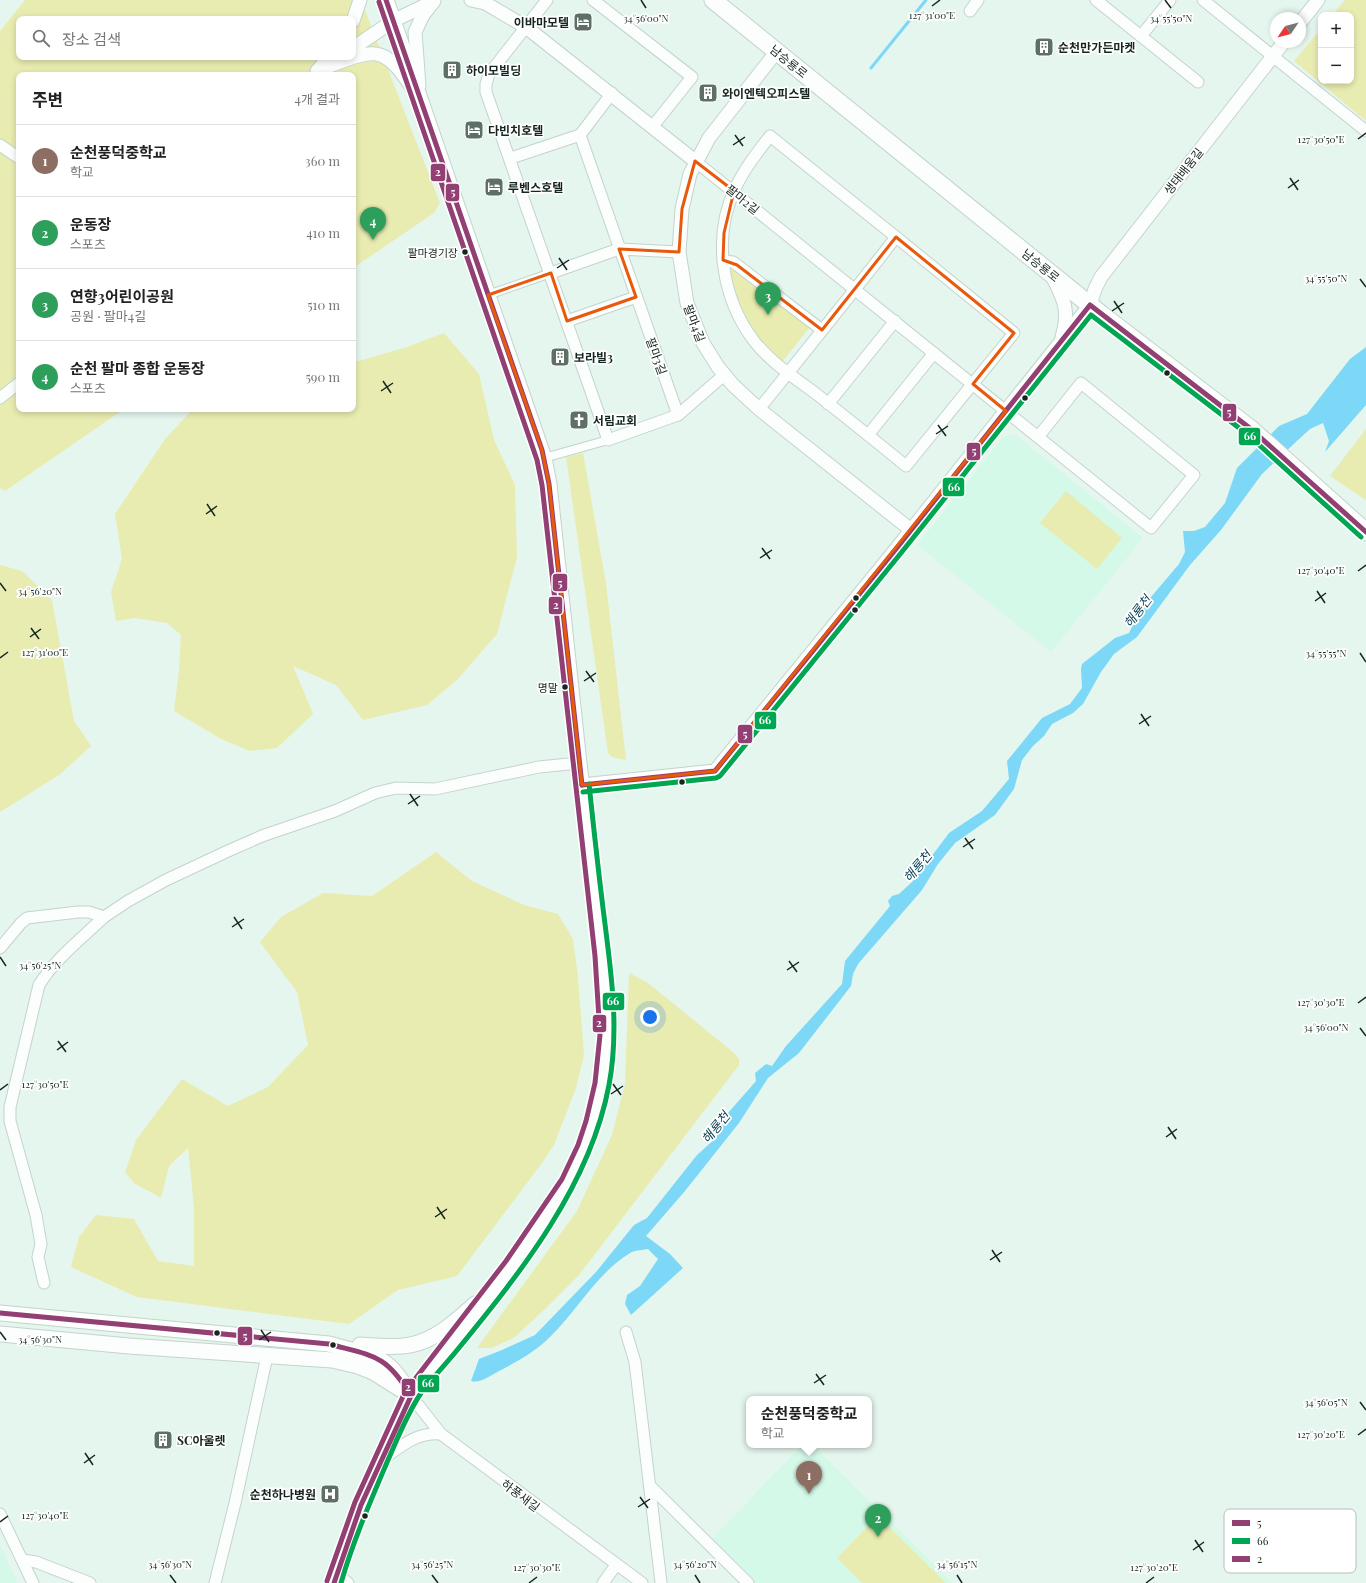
<!DOCTYPE html>
<html lang="ko">
<meta charset="utf-8">
<style>
:root{--surface:#fff;--page:#f6f6f6;--text:#222;--muted:#767676;--line:#e0e0e0;--accent:#5e6f67}
body{margin:0;font-family:"Playfair Display","Noto Sans KR",serif;background:var(--page);color:var(--text)}
.controls{position:absolute;right:12px;top:12px;display:grid;overflow:hidden;border-radius:8px;box-shadow:0 2px 6px #0003}
.controls button{width:36px;height:36px;display:grid;place-items:center;padding:0;border:0;border-bottom:1px solid var(--line);background:var(--surface);color:var(--text);font:20px sans-serif}
.compass{position:absolute;left:1270px;top:12px;width:36px;height:36px;border-radius:50%;background:var(--surface);box-shadow:0 2px 6px #0003;rotate:235deg}
.you{position:absolute;left:650px;top:1017px;width:14px;height:14px;margin:-10px;border:3px solid #fff;border-radius:50%;background:#1a73e8;box-shadow:0 0 0 6px #1a73e833}
.badge{display:grid;place-items:center;width:26px;height:26px;border-radius:50%;background:var(--accent);color:#fff;font-size:13px;font-weight:700}
.pin{position:absolute;translate:-50% -33px;filter:drop-shadow(0 1px 2px #0008)}
.pin::after{content:'';position:absolute;top:21px;width:14px;height:12px;background:inherit;clip-path:polygon(0 0,100% 0,50% 100%)}
.popup{position:absolute;left:746px;top:1396px;width:126px;height:52px;box-sizing:border-box;display:grid;place-content:center;border-radius:8px;background:var(--surface);filter:drop-shadow(0 1px 3px #0005);font-size:13px;white-space:nowrap;color:var(--muted)}
.popup b{font-size:15px;color:var(--text)}
.popup::after{content:'';position:absolute;left:50%;top:100%;margin-left:-8px;border:8px solid transparent;border-top-color:var(--surface)}
.list{margin:0;padding:0;list-style:none}
h2{display:flex;justify-content:space-between;align-items:center;height:52px;margin:0;padding:0 16px;font-size:17px}
h2 small{font-size:13px;font-weight:400;color:var(--muted)}
.list li{display:grid;grid-template-columns:26px 1fr auto;gap:12px;align-items:center;box-sizing:border-box;height:72px;padding:0 16px;border-top:1px solid var(--line)}
.list b{display:block;font-size:15px;white-space:nowrap}
.list p{margin:0;font-size:13px;white-space:nowrap;color:var(--muted)}
.list em{font-size:13px;font-style:normal;color:var(--muted)}
.icon{flex:none;width:22px;height:22px;fill:none;stroke:currentColor;stroke-width:2;stroke-linecap:round;stroke-linejoin:round}
.map{position:relative;flex:none;width:1366px;height:1583px;overflow:hidden}
.search{position:absolute;background:var(--surface);box-shadow:0 2px 6px #0003;left:16px;top:16px;width:340px;height:44px;display:flex;align-items:center;gap:10px;box-sizing:border-box;padding:0 14px;border-radius:8px;color:var(--muted);font-size:15px}
.panel{position:absolute;background:var(--surface);box-shadow:0 2px 6px #0003;left:16px;top:72px;width:340px;height:340px;border-radius:8px}
.map>svg:first-child{display:block}
</style>
<div class="map">
<svg width="1366" height="1583" viewBox="0 0 1366 1583">
<rect width="100%" height="100%" fill="#e5f6ee"/>
<g fill="#d5f9e9">
<path d="M1009 435H1016L1143 538 1051 652 917 545 1003 437Z"/>
<path d="M802 1445H813L953 1583H748L708 1543Z"/>
<path d="M0 1545 18 1583H0Z"/>
</g>
<g fill="#e8ecb0" fill-rule="evenodd">
<path d="M25 0H361L440 203 434 213 353 268V75H19V409H124L5 491 0 488V31ZM19 19H353V57H19Z"/>
<path d="M1345 0H1366V121L1294 61 1321 29V81H1351V15H1332Z"/>
<path d="M734 269 810 327 782 362 758 337 746 321 727 272Z"/>
<path d="M444 333 479 374 494 440 515 485 517 557 497 634 457 680 427 705 363 720 336 685 293 666 313 714 277 748 250 751 221 739 174 711 179 670 181 635 167 623 134 618 116 621 111 592 122 559 115 514 165 439 193 409H353V360L359 361 407 347Z"/>
<path d="M1366 429V500L1330 476Z"/>
<path d="M583 453 606 583 626 760 612 757 608 753 566 457Z"/>
<path d="M1066 491 1122 538 1097 569 1040 523Z"/>
<path d="M0 565 22 571 52 600 74 721 91 746 59 775 0 812Z"/>
<path d="M436 852 472 881 524 905 558 914 573 939 578 977 584 1055 576 1088 554 1145 542 1163 457 1276 398 1290 349 1324 137 1297 71 1267 79 1237 96 1215 134 1219 158 1261 194 1266V1207L188 1148 169 1166 161 1198 134 1183 125 1172 136 1140 182 1079 228 1106 268 1087 308 1045 297 992 260 942 281 917 323 893 372 896Z"/>
<path d="M629 973 648 983 733 1052 739 1059V1065L579 1275 545 1309 515 1337 492 1348H477L577 1211 612 1135 625 1084Z"/>
<path d="M878 1516 946 1583H862L837 1558Z"/>
</g>
<path fill="#7dd8f8" d="M1366 347V405L1325 452 1329 441 1323 423 1310 429 1298 440 1262 474 1221 530 1190 565 1137 637 1114 654 1101 672 1083 704 1073 713 1052 724 1044 736 1033 746 1022 760 1014 789 995 815 955 843 938 864 922 890 858 964 853 974 851 986 799 1053 768 1078 739 1123 685 1191 646 1236 670 1254 683 1268 631 1315 625 1304 627 1295 640 1286 658 1259 648 1249C643 1250 635 1250 630 1253 597 1273 577 1311 550 1337 535 1352 518 1361 499 1371 492 1375 479 1384 471 1381L479 1359 502 1350 535 1335 596 1272 634 1225 647 1218 697 1155 716 1138 728 1113 756 1081 755 1073 766 1064 772 1066 786 1046 842 984 845 961 890 906 888 901 892 896 899 894 913 881 949 833 982 811 1009 779 1007 761 1042 718 1070 704 1082 688 1081 669 1082 664 1115 638 1129 633 1140 610 1179 564 1185 552 1183 531H1194L1205 527 1225 503 1237 468 1279 426 1307 414 1350 359Z"/>
<g fill="none" stroke-linecap="round" stroke-linejoin="round">
<path stroke="#7dd8f8" stroke-width="3" d="M871 68 926 0"/>
<g stroke="#c4d3cd" stroke-width="10">
<g id="pedestrian">
<path d="M488 295 551 273"/>
<path d="M544 458 608 440"/>
</g>
</g>
<g stroke="#c4d3cd" stroke-width="13">
<g id="minor">
<path d="M547 0 489 74 486 84V92L608 440 678 415 724 375"/>
<path d="M593 0 692 77 653 126"/>
<path d="M1096 0 1198 82"/>
<path d="M1203 0 1366 131"/>
<path d="M970 11 978 0"/>
<path d="M1141 36 1170 0"/>
<path d="M580 135 678 415"/>
<path d="M0 145 19 158"/>
<path d="M511 158 580 135 612 93"/>
<path d="M695 161 1151 528 1194 475 1081 383 1038 437"/>
<path d="M723 261 733 262 737 265 822 330"/>
<path d="M551 273 619 249 679 252"/>
<path d="M567 321 636 297"/>
<path d="M0 398 19 383"/>
<path d="M828 404 895 321"/>
<path d="M759 409C805 352 851 295 896 237L1014 333 906 466C877 442 848 419 819 396 797 379 771 363 754 341 722 299 712 237 735 189 744 169 757 153 770 136L896 237"/>
<path d="M868 435 934 353"/>
<path d="M0 948 21 923 27 918 78 912H89L104 917 128 901 166 880 228 851 262 836 335 811 375 793 396 788 435 789 539 767 579 763"/>
<path d="M44 1283 38 1257 41 1244 36 1215 10 1121V1107L39 985C55 959 82 938 104 917"/>
<path d="M626 1332 635 1362 661 1583"/>
<path d="M411 1396 441 1434 642 1583"/>
<path d="M383 1459C401 1446 417 1432 441 1434"/>
<path d="M650 1486 748 1583"/>
<path d="M0 1514 33 1583"/>
<path d="M23 1560 36 1562 90 1583"/>
<path d="M337 1574 348 1583"/>
<path d="M215 1583 235 1503 267 1356"/>
<path d="M603 1583 616 1565"/>
</g>
</g>
<g stroke="#c4d3cd" stroke-width="15">
<g id="tertiary">
<path d="M471 0 485 3 526 27 695 161"/>
<path d="M353 21 360 0"/>
<path d="M1300 23 1318 0"/>
<path d="M353 48 393 21 432 2"/>
<path d="M777 51 709 138 690 174 682 209 679 252 687 303 703 343 718 367 733 385 759 409 911 530"/>
<path d="M329 57 317 71C331 66 362 51 376 54 393 56 406 79 415 92"/>
<path d="M419 86 415 32 423 15 434 1 429 0"/>
<path d="M1052 276C1064 299 1070 311 1062 337"/>
<path d="M582 785 715 771 896 549 1090 305 1095 289 1101 277 1284 42"/>
</g>
</g>
<g stroke="#c4d3cd" stroke-width="17">
<g id="secondary">
<path d="M0 1313 329 1344C373 1357 386 1351 411 1396"/>
<path d="M0 1334 129 1346 332 1360 358 1366 373 1372 408 1394"/>
<path d="M360 1345C376 1346 394 1348 410 1345 435 1341 457 1320 475 1304"/>
<path d="M334 1583 361 1505 411 1396 512 1265 568 1182 584 1148 593 1123 602 1084 607 1035 602 955 579 763 549 484 544 458 386 0"/>
</g>
</g>
<g stroke="#c4d3cd" stroke-width="19">
<path id="primary" d="M713 0 1101 314 1251 429 1366 532"/>
</g>
<use href="#pedestrian" stroke="#fbfefc" stroke-width="8"/>
<use href="#minor" stroke="#fbfefc" stroke-width="11"/>
<use href="#tertiary" stroke="#fbfefc" stroke-width="13"/>
<use href="#secondary" stroke="#fbfefc" stroke-width="15"/>
<use href="#primary" stroke="#fbfefc" stroke-width="17"/>
<g stroke="#fff" stroke-width="8">
<g id="bus-1">
<path d="M386 0 542 450 549 484 582 785"/>
<path d="M582 785 715 771 896 549 1090 305 1251 429 1366 532"/>
<path d="M0 1313 329 1344C373 1356 386 1354 411 1396"/>
<path d="M334 1583 361 1505 411 1396"/>
</g>
</g>
<g stroke="#fff" stroke-width="8">
<g id="bus-2">
<path d="M583 792 716 778 720 776 901 553 1091 315 1247 434 1361 537"/>
<path d="M341 1583C353 1541 371 1500 388 1460 398 1437 407 1414 421 1393 432 1378 446 1364 458 1349 521 1272 590 1186 609 1085 619 1032 612 978 605 924 599 877 594 831 589 784"/>
</g>
</g>
<g stroke="#fff" stroke-width="8">
<path id="bus-3" d="M327 1581 355 1502 405 1392 506 1261 562 1179 578 1145 586 1121 595 1083 600 1035 595 956 542 485 537 460 379 2"/>
</g>
<use href="#bus-1" stroke="#923f73" stroke-width="5"/>
<use href="#bus-2" stroke="#00a651" stroke-width="5"/>
<use href="#bus-3" stroke="#923f73" stroke-width="5"/>
</g>
<path fill="none" stroke="#e8590c" stroke-width="3" stroke-linejoin="round" d="M695 161 734 191 724 233 723 260 737 265 822 330 896 237 1014 333 973 384 1006 411 715 771 582 785 549 484 542 450 488 295 551 273 567 321 636 297 619 249 679 252 682 209Z"/>
<path fill="none" stroke="#16261f" stroke-width="1.5" d="M641 0 646 8M1165 0 1171 8M932 6 940 0M735 135 743 146M1358 139 1366 133M733 145 745 137M1290 178 1298 190M1288 188 1299 180M559 258 567 270M557 268 569 260M1360 279 1366 287M1114 301 1122 313M1112 311 1124 303M383 381 391 393M381 391 393 383M938 425 946 436M936 434 948 426M207 504 215 516M206 514 217 506M762 548 770 559M760 558 772 550M1358 571 1366 565M0 583 6 591M1317 591 1325 603M1315 601 1326 593M31 628 39 639M30 637 41 629M1360 653 1366 662M0 658 8 652M586 671 594 682M584 681 596 673M1141 714 1149 726M1139 724 1151 716M410 794 418 806M408 804 420 796M965 838 973 849M963 847 975 839M234 917 242 929M232 927 244 919M0 957 6 966M789 961 797 972M787 970 799 962M1358 1003 1366 997M1360 1028 1366 1036M58 1041 66 1052M57 1050 68 1042M613 1084 621 1095M0 1090 8 1084M611 1094 623 1086M1168 1127 1176 1139M1166 1137 1177 1129M437 1207 445 1219M435 1217 447 1209M992 1250 1000 1262M990 1260 1002 1252M261 1330 269 1342M0 1332 6 1340M259 1340 271 1332M816 1374 824 1385M814 1383 826 1375M1360 1402 1366 1410M1358 1435 1366 1429M85 1453 93 1465M84 1463 95 1455M640 1497 648 1508M638 1507 650 1499M0 1522 8 1516M1195 1540 1203 1552M1193 1550 1204 1542M170 1575 176 1583M432 1575 438 1583M695 1575 700 1583M957 1575 962 1583M529 1583 537 1577M1146 1583 1154 1577"/>
<defs>
<g id="hotel-square" transform="scale(1)"><rect x="-9" y="-9" width="18" height="18" rx="4" fill="#5e6f67" stroke="#fff"/><path d="M-6-4.5h1.5V1H6V5H4.5V3h-9V5H-6ZM-4 0a1.8 1.8 0 1 1 3.6 0ZM.5 0V-2.5h3Q6-2.5 6 0Z" fill="#fff"/></g>
<g id="building-square" transform="scale(1)"><rect x="-9" y="-9" width="18" height="18" rx="4" fill="#5e6f67" stroke="#fff"/><path d="M-4-6H4V6H1V3H-1V6H-4ZM-2.5-4.3h1.7v1.8h-1.7ZM.8-4.3h1.7v1.8H.8ZM-2.5-1h1.7V.8h-1.7ZM.8-1h1.7V.8H.8Z" fill="#fff"/></g>
<g id="church-square" transform="scale(1)"><rect x="-9" y="-9" width="18" height="18" rx="4" fill="#5e6f67" stroke="#fff"/><path d="M-1.2-6h2.4v3.5h3.3v2.4h-3.3V6h-2.4V-.1h-3.3v-2.4h3.3Z" fill="#fff"/></g>
<g id="hospital-square" transform="scale(1)"><rect x="-9" y="-9" width="18" height="18" rx="4" fill="#5e6f67" stroke="#fff"/><path d="M-5-5h3v3.5h4V-5h3V5h-3V1.5h-4V5h-3Z" fill="#fff"/></g>
</defs>
<g fill-rule="evenodd">
<use href="#hotel-square" x="583" y="22"/>
<use href="#building-square" x="1044" y="47"/>
<use href="#building-square" x="452" y="70"/>
<use href="#building-square" x="708" y="93"/>
<use href="#hotel-square" x="474" y="130"/>
<use href="#hotel-square" x="494" y="187"/>
<use href="#building-square" x="560" y="357"/>
<use href="#church-square" x="579" y="420"/>
<use href="#building-square" x="163" y="1440"/>
<use href="#hospital-square" x="330" y="1494"/>
</g>
<g fill="#16261f" stroke="#fff" stroke-width="1.5">
<circle cx="465" cy="252" r="3.5"/>
<circle cx="1167" cy="373" r="3.5"/>
<circle cx="1025" cy="398" r="3.5"/>
<circle cx="856" cy="598" r="3.5"/>
<circle cx="855" cy="610" r="3.5"/>
<circle cx="565" cy="687" r="3.5"/>
<circle cx="682" cy="782" r="3.5"/>
<circle cx="217" cy="1333" r="3.5"/>
<circle cx="333" cy="1345" r="3.5"/>
<circle cx="365" cy="1516" r="3.5"/>
</g>
<g text-anchor="middle" dominant-baseline="central" stroke-width="3.5" stroke-linejoin="round" paint-order="stroke">
<g font-size="11" fill="#16261f" stroke="#fff" text-anchor="end">
<text x="458" y="252">팔마경기장</text>
<text x="558" y="687">명말</text>
</g>
<g font-size="12" font-weight="bold" fill="#16261f" stroke="#fff" text-anchor="start">
<text x="569" y="22" text-anchor="end">이바마모텔</text>
<text x="1058" y="47">순천만가든마켓</text>
<text x="466" y="70">하이모빌딩</text>
<text x="722" y="93">와이엔텍오피스텔</text>
<text x="488" y="130">다빈치호텔</text>
<text x="508" y="187">루벤스호텔</text>
<text x="574" y="357">보라빌3</text>
<text x="593" y="420">서림교회</text>
<text x="177" y="1440">SC아울렛</text>
<text x="316" y="1494" text-anchor="end">순천하나병원</text>
</g>
<g font-size="12" fill="#16261f" stroke="#fff">
<text transform="translate(789 61) rotate(39)">남승룡로</text>
<text transform="translate(1183 171) rotate(-52)">생태배움길</text>
<text transform="translate(743 199) rotate(39)">팔마2길</text>
<text transform="translate(1041 265) rotate(39)">남승룡로</text>
<text transform="translate(695 323) rotate(69)">팔마4길</text>
<text transform="translate(657 356) rotate(70)">팔마3길</text>
<text transform="translate(521 1495) rotate(37)">하풍새길</text>
</g>
<g font-size="13" font-style="italic" fill="#0e4458" stroke="#fff">
<text transform="translate(1137 611) rotate(-53)">해룡천</text>
<text transform="translate(917 866) rotate(-50)">해룡천</text>
<text transform="translate(715 1127) rotate(-51)">해룡천</text>
</g>
</g>
<rect x="1224" y="1509" width="132" height="64" rx="6" fill="#fff" stroke="#b9bebc" stroke-width="1"/>
<rect x="1232" y="1520" width="18" height="6" fill="#923f73"/>
<rect x="1232" y="1538" width="18" height="6" fill="#00a651"/>
<rect x="1232" y="1556" width="18" height="6" fill="#923f73"/>
<g font-size="11" fill="#16261f">
<text x="1257" y="1527">5</text>
<text x="1257" y="1545">66</text>
<text x="1257" y="1563">2</text>
</g>
<g font-size="10" text-anchor="middle" fill="#16261f" stroke="#fff" stroke-width="3.5" stroke-linejoin="round" paint-order="stroke">
<text x="932" y="19">127°31'00"E</text>
<text x="646" y="22">34°56'00"N</text>
<text x="1171" y="22">34°55'50"N</text>
<text x="1321" y="143">127°30'50"E</text>
<text x="1326" y="282">34°55'50"N</text>
<text x="1321" y="574">127°30'40"E</text>
<text x="40" y="595">34°56'20"N</text>
<text x="45" y="656">127°31'00"E</text>
<text x="1326" y="657">34°55'55"N</text>
<text x="40" y="969">34°56'25"N</text>
<text x="1321" y="1006">127°30'30"E</text>
<text x="1326" y="1031">34°56'00"N</text>
<text x="45" y="1088">127°30'50"E</text>
<text x="40" y="1343">34°56'30"N</text>
<text x="1326" y="1406">34°56'05"N</text>
<text x="1321" y="1438">127°30'20"E</text>
<text x="45" y="1519">127°30'40"E</text>
<text x="170" y="1568">34°56'30"N</text>
<text x="432" y="1568">34°56'25"N</text>
<text x="695" y="1568">34°56'20"N</text>
<text x="957" y="1568">34°56'15"N</text>
<text x="537" y="1571">127°30'30"E</text>
<text x="1154" y="1571">127°30'20"E</text>
</g>
<g stroke="#fff" stroke-width="1.5">
<rect x="430" y="163" width="16" height="19" rx="4" fill="#923f73"/>
<rect x="445" y="183" width="15" height="19" rx="4" fill="#923f73"/>
<rect x="1222" y="403" width="15" height="19" rx="4" fill="#923f73"/>
<rect x="1238" y="427" width="23" height="19" rx="4" fill="#00a651"/>
<rect x="966" y="442" width="15" height="19" rx="4" fill="#923f73"/>
<rect x="942" y="477" width="23" height="20" rx="4" fill="#00a651"/>
<rect x="552" y="573" width="16" height="19" rx="4" fill="#923f73"/>
<rect x="548" y="596" width="15" height="19" rx="4" fill="#923f73"/>
<rect x="754" y="711" width="23" height="19" rx="4" fill="#00a651"/>
<rect x="737" y="724" width="16" height="20" rx="4" fill="#923f73"/>
<rect x="602" y="992" width="23" height="19" rx="4" fill="#00a651"/>
<rect x="592" y="1014" width="15" height="19" rx="4" fill="#923f73"/>
<rect x="237" y="1326" width="16" height="20" rx="4" fill="#923f73"/>
<rect x="417" y="1374" width="23" height="19" rx="4" fill="#00a651"/>
<rect x="401" y="1378" width="15" height="19" rx="4" fill="#923f73"/>
</g>
<g font-size="11" text-anchor="middle" font-weight="bold" fill="#fff">
<text x="438" y="176">2</text>
<text x="453" y="196">5</text>
<text x="1229" y="416">5</text>
<text x="1250" y="440">66</text>
<text x="974" y="455">5</text>
<text x="954" y="491">66</text>
<text x="560" y="587">5</text>
<text x="556" y="609">2</text>
<text x="765" y="724">66</text>
<text x="745" y="738">5</text>
<text x="613" y="1005">66</text>
<text x="599" y="1027">2</text>
<text x="245" y="1340">5</text>
<text x="428" y="1387">66</text>
<text x="408" y="1391">2</text>
</g>
</svg>
<div class="controls">
<button>+</button>
<button>−</button>
</div>
<svg class="compass" viewBox="-18 -18 36 36"><path d="M0-13l5 13h-10z" fill="#e53935"/><path d="M0 13l5-13h-10z" fill="#767676"/></svg>
<div class="you"></div>
<div class="pin badge" style="left:809px;top:1494px;background:#8d6e63">1</div>
<div class="popup"><b>순천풍덕중학교</b>학교</div>
<div class="pin badge" style="left:878px;top:1537px;background:#2e9e5b">2</div>
<div class="pin badge" style="left:768px;top:315px;background:#2e9e5b">3</div>
<div class="pin badge" style="left:373px;top:240px;background:#2e9e5b">4</div>
<div class="search"><svg class="icon" aria-label="search" viewBox="0 0 24 24"><circle cx="10" cy="10" r="6"/><path d="M15 15l6 6"/></svg>장소 검색</div>
<section class="panel">
<h2>주변<small>4개 결과</small></h2>
<ul class="list">
<li><span class="badge" style="background:#8d6e63">1</span><div><b>순천풍덕중학교</b><p>학교</p></div><em>360 m</em></li>
<li><span class="badge" style="background:#2e9e5b">2</span><div><b>운동장</b><p>스포츠</p></div><em>410 m</em></li>
<li><span class="badge" style="background:#2e9e5b">3</span><div><b>연향3어린이공원</b><p>공원 · 팔마4길</p></div><em>510 m</em></li>
<li><span class="badge" style="background:#2e9e5b">4</span><div><b>순천 팔마 종합 운동장</b><p>스포츠</p></div><em>590 m</em></li>
</ul>
</section>
</div>
